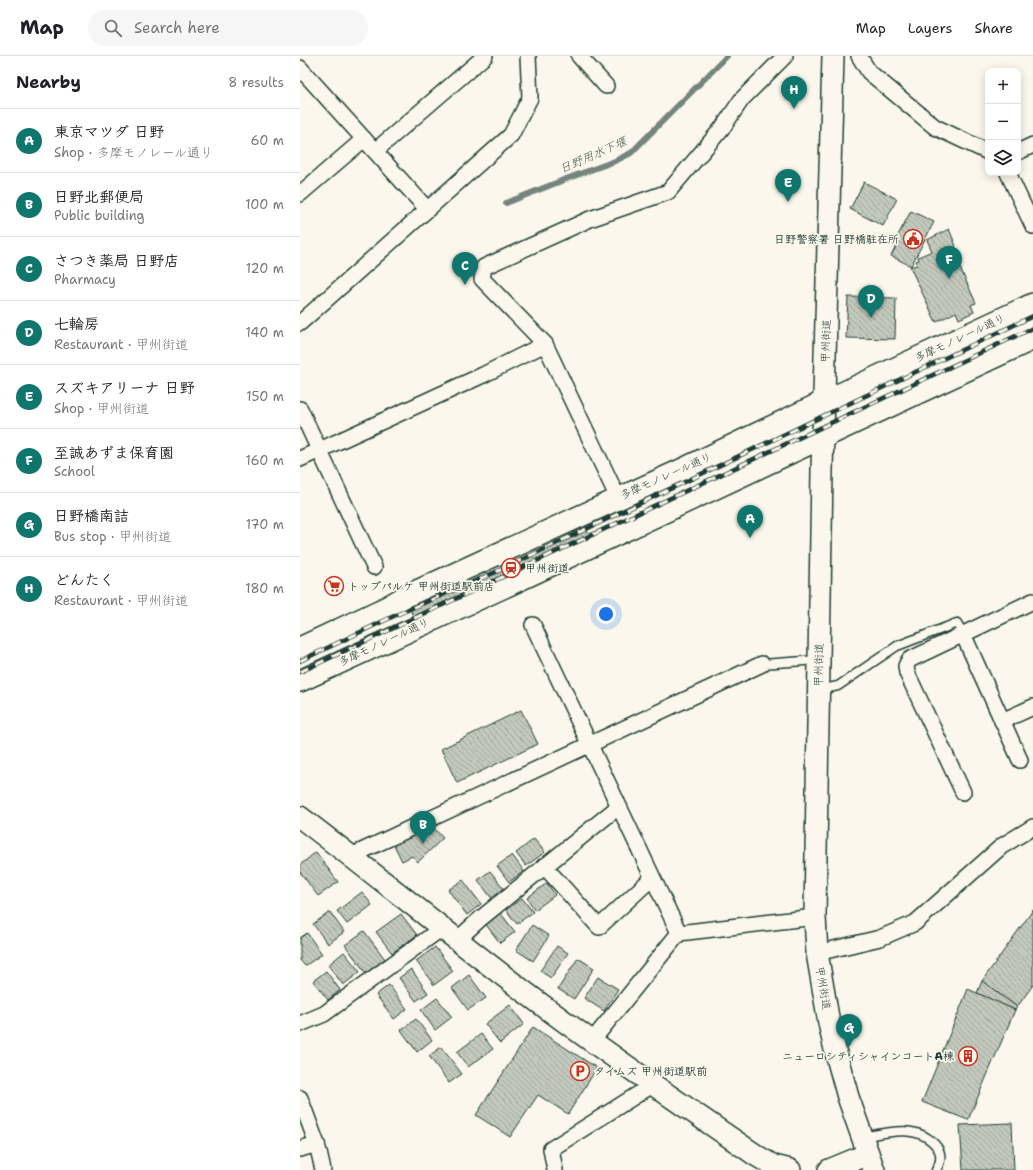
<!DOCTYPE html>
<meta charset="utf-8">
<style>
:root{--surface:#fff;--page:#f6f6f6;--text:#202124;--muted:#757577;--line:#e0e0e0;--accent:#0f766e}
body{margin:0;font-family:"Shantell Sans","Klee One",sans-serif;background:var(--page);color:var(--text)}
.controls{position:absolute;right:12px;top:12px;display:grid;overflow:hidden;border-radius:8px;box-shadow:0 2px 10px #0003}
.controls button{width:36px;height:36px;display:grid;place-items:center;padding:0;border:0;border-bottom:1px solid var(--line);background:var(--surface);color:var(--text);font:20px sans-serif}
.you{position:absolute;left:306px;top:558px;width:14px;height:14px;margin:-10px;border:3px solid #fff;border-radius:50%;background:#1a73e8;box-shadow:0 0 0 6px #1a73e833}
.badge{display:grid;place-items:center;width:26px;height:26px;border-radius:50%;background:var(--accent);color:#fff;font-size:13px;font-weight:700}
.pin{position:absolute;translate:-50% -33px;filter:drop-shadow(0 1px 2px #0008)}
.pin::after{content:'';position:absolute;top:21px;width:14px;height:12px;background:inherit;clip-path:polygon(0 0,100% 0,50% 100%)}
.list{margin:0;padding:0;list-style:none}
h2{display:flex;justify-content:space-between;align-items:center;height:52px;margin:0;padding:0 16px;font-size:17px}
h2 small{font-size:13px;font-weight:400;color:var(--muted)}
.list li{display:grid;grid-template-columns:26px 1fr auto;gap:12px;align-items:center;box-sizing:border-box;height:64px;padding:0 16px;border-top:1px solid var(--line)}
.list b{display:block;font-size:15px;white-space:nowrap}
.list p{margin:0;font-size:13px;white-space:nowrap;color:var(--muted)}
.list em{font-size:13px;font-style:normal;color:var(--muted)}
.icon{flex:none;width:22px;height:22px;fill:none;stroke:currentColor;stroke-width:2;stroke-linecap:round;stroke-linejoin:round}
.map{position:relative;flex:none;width:733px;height:1114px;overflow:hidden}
header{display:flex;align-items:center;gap:24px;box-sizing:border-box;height:56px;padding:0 20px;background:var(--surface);border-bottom:1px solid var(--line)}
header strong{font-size:19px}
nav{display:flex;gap:22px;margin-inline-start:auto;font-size:14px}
.search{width:280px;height:36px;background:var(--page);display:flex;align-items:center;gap:10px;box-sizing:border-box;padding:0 14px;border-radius:22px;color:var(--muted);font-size:15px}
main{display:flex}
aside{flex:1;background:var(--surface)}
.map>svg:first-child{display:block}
</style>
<header>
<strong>Map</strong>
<div class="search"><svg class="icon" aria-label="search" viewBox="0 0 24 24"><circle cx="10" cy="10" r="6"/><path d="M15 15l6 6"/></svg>Search here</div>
<nav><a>Map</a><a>Layers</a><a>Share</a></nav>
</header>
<main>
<aside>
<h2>Nearby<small>8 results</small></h2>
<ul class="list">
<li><span class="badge">A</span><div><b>東京マツダ 日野</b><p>Shop · 多摩モノレール通り</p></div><em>60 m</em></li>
<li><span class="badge">B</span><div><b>日野北郵便局</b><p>Public building</p></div><em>100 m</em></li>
<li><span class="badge">C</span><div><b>さつき薬局 日野店</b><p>Pharmacy</p></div><em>120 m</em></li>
<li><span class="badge">D</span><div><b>七輪房</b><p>Restaurant · 甲州街道</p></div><em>140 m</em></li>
<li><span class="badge">E</span><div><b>スズキアリーナ 日野</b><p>Shop · 甲州街道</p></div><em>150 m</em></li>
<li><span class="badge">F</span><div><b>至誠あずま保育園</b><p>School</p></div><em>160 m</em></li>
<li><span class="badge">G</span><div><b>日野橋南詰</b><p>Bus stop · 甲州街道</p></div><em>170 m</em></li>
<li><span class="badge">H</span><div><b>どんたく</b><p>Restaurant · 甲州街道</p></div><em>180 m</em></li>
</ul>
</aside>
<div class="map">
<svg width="733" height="1114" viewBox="0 0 733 1114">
<defs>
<pattern id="building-back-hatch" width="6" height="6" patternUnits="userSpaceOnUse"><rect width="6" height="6" fill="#c4c9be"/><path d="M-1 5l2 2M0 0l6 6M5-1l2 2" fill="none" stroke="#9fa49b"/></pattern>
</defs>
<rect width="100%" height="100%" fill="#fbf7ec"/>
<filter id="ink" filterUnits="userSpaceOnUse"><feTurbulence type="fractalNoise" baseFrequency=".025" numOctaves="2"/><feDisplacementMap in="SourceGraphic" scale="8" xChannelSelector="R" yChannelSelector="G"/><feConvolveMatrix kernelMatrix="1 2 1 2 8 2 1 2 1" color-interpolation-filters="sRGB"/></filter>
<g filter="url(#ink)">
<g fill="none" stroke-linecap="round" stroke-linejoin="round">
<path stroke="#74847b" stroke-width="6" d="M206 147 266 123 315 105 331 97 427 0"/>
</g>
<g fill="url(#building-back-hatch)" stroke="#1f3d34">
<path d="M564 126 597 143 583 170 550 153Z"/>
<path d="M611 155 634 166 611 210 591 200 599 185 596 183Z"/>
<path d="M649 173 656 190 651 192 676 247 671 249 674 256 659 263 656 256 636 266 610 211 617 209 616 205 619 204 618 201 632 195 627 184Z"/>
<path d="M548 241 596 242 595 283 546 282Z"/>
<path d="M278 454 298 499 121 579 102 534Z"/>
<path d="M221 654 238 688 157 727 141 693Z"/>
<path d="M131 769 143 782 118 806 112 800 102 805 94 789Z"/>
<path d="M234 783 245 796 226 810 216 797Z"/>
<path d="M16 796 38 826 18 840 0 816V809Z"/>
<path d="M212 799 224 815 209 826 197 810Z"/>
<path d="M190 815 205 834 193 844 178 824Z"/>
<path d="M163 824 181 848 167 859 148 834Z"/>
<path d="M247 827 255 839 235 854 227 842Z"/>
<path d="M62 836 72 849 47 868 37 855Z"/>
<path d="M222 842 233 856 217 868 206 854Z"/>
<path d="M733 854V929L717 951 682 925Z"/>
<path d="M199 855 215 876 200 887 184 866Z"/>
<path d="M30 856 44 876 28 888 13 868Z"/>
<path d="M101 858 117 879 92 897 76 876Z"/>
<path d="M232 869 249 880 233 905 216 894Z"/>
<path d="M64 875 85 903 66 917 45 889Z"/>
<path d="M7 877 22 898 5 910 0 904V882Z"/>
<path d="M257 890 268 897 251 922 240 915Z"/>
<path d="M135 891 153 915 134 929 116 905Z"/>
<path d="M44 896 60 916 43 929 28 909Z"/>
<path d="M278 902 294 912 274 943 258 933Z"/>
<path d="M111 913 128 937 116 945 99 922Z"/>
<path d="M26 915 40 934 28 944 13 925Z"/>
<path d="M169 919 186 942 168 954 152 932Z"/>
<path d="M298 921 318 933 304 955 284 942Z"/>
<path d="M682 925 717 951 715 954 677 937Z"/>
<path d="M89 929 107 953 94 963 76 939Z"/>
<path d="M668 933 715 954 668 1064 622 1046Z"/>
<path d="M137 942 152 961 135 974 121 954Z"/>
<path d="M210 949 224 968 200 987 185 968Z"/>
<path d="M116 963 132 984 117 996 101 974Z"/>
<path d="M233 971 297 1012 268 1058 238 1039 210 1081 176 1059Z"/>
<path d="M181 978 193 993 168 1011 157 996Z"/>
<path d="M141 991 162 1018 149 1027 129 1000Z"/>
<path d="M712 1067 714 1114H663L660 1069Z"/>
</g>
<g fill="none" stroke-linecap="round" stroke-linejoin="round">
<g stroke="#1f3d34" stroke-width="11">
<g id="lane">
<path d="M462 608 518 604"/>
<path d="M519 634 538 630 597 590 657 567 663 578"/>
<path d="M563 1081C587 1076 619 1067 637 1091 642 1098 641 1106 636 1114"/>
</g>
</g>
<g stroke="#1f3d34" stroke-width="18">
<g id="street">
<path d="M279 0 306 30"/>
<path d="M559 0 569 16 635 71 688 96"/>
<path d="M0 12 127 153"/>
<path d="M75 95 185 0"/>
<path d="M718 96 733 89"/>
<path d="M708 117 733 170"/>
<path d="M0 138 64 83"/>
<path d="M0 267 211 79 230 42 228 0"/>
<path d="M0 353 74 511"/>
<path d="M0 403 183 319 245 288"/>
<path d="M318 442 245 288 182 223 184 211 290 163 368 136 423 71 442 43 485 0"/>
<path d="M233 569 379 877 292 985"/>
<path d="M663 578 720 704"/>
<path d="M702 665 733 651"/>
<path d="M663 736 607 617 606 610 609 604 733 545"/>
<path d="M51 800 462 608"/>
<path d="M244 810 299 871 352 822"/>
<path d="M379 877 515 861"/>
<path d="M157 884 180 863 318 751"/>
<path d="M517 897 580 882 615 867 702 790 733 771"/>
<path d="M0 968 24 958 142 872"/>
<path d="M0 1042 17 1088 23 1114"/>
<path d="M0 1093 17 1088"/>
<path d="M255 1114 251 1093 354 1028"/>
</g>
</g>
<g stroke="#1f3d34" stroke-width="24">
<g id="secondary">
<path d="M533 0 522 414 515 861 517 897 529 967 535 994 548 1041 574 1114"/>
<path d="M0 592 87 551 104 541 383 413 525 345 733 248"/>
<path d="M0 625 213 527 733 283"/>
<path d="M0 761C75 818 147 877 222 934 299 992 378 1046 457 1100L474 1110 490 1114"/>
<path d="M529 1114 568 1098"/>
</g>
</g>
<use href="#lane" stroke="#fbf7ec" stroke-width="8"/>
<use href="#street" stroke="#fbf7ec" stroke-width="15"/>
<use href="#secondary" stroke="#fbf7ec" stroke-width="21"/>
<g stroke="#1f3d34" stroke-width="4.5">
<g id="rail">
<path d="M0 605 96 559 196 516 733 260"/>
<path d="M0 616 733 272"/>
</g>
</g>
<use href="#rail" stroke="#fbf7ec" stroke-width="3" stroke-dasharray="9" stroke-linecap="butt"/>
</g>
</g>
<defs>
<g id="civic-ring" transform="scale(1)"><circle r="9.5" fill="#fbf7ec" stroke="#c8321e" stroke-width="1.5"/><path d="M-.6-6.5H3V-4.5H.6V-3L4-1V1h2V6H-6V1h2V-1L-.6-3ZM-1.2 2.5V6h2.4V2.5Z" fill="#c8321e"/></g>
<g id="station-ring" transform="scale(1)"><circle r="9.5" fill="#fbf7ec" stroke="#c8321e" stroke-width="1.5"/><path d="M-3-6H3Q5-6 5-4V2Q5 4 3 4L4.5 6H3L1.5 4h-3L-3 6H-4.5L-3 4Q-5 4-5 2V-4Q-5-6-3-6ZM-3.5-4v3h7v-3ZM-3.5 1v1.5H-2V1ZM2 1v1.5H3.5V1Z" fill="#c8321e"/></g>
<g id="supermarket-ring" transform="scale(1)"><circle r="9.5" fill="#fbf7ec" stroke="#c8321e" stroke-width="1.5"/><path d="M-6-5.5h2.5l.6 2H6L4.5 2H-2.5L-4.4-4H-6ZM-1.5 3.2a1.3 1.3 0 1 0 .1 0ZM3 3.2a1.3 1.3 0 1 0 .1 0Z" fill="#c8321e"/></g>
<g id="building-ring" transform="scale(1)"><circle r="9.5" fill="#fbf7ec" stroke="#c8321e" stroke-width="1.5"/><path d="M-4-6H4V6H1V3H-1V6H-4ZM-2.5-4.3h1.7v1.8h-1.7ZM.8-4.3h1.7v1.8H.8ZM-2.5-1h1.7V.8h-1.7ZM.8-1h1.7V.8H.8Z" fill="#c8321e"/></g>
<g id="parking-ring" transform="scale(1)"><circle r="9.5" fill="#fbf7ec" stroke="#c8321e" stroke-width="1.5"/><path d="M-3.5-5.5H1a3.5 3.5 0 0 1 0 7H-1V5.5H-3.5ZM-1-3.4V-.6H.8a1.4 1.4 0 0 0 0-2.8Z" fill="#c8321e"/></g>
</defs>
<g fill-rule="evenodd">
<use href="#civic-ring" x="613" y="183"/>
<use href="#station-ring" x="211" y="512"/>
<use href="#supermarket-ring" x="34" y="530"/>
<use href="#building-ring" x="668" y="1000"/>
<use href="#parking-ring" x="280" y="1015"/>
</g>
<g text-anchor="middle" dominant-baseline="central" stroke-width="3.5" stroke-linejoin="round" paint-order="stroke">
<g font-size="11" font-weight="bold" fill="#1f3d34" stroke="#fbf7ec" text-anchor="start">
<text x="599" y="183" text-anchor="end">日野警察署 日野橋駐在所</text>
<text x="225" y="512">甲州街道</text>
<text x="48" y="530">トップパルケ 甲州街道駅前店</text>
<text x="654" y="1000" text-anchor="end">ニューロシティシャインコートA棟</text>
<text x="294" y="1015">タイムズ 甲州街道駅前</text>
</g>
<g font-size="11" fill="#1f3d34" stroke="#fbf7ec">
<text transform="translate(660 282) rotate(-25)">多摩モノレール通り</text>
<text transform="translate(526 285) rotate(-88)">甲州街道</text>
<text transform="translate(366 420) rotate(-24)">多摩モノレール通り</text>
<text transform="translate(84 586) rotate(-25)">多摩モノレール通り</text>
<text transform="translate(519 609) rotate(-89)">甲州街道</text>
<text transform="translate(523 932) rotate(80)">甲州街道</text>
</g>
<g font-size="12" font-style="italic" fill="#425b52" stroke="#fbf7ec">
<text transform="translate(293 99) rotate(-24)">日野用水下堰</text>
</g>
</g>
</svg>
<div class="controls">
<button>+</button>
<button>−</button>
<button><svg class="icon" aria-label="layers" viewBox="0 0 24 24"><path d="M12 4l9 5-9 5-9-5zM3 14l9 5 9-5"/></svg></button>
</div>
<div class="you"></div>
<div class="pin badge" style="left:450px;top:482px">A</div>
<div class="pin badge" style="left:123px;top:788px">B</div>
<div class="pin badge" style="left:165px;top:229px">C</div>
<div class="pin badge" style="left:571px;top:262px">D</div>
<div class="pin badge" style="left:488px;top:146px">E</div>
<div class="pin badge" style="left:649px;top:223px">F</div>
<div class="pin badge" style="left:549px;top:991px">G</div>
<div class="pin badge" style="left:494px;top:53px">H</div>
</div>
</main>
